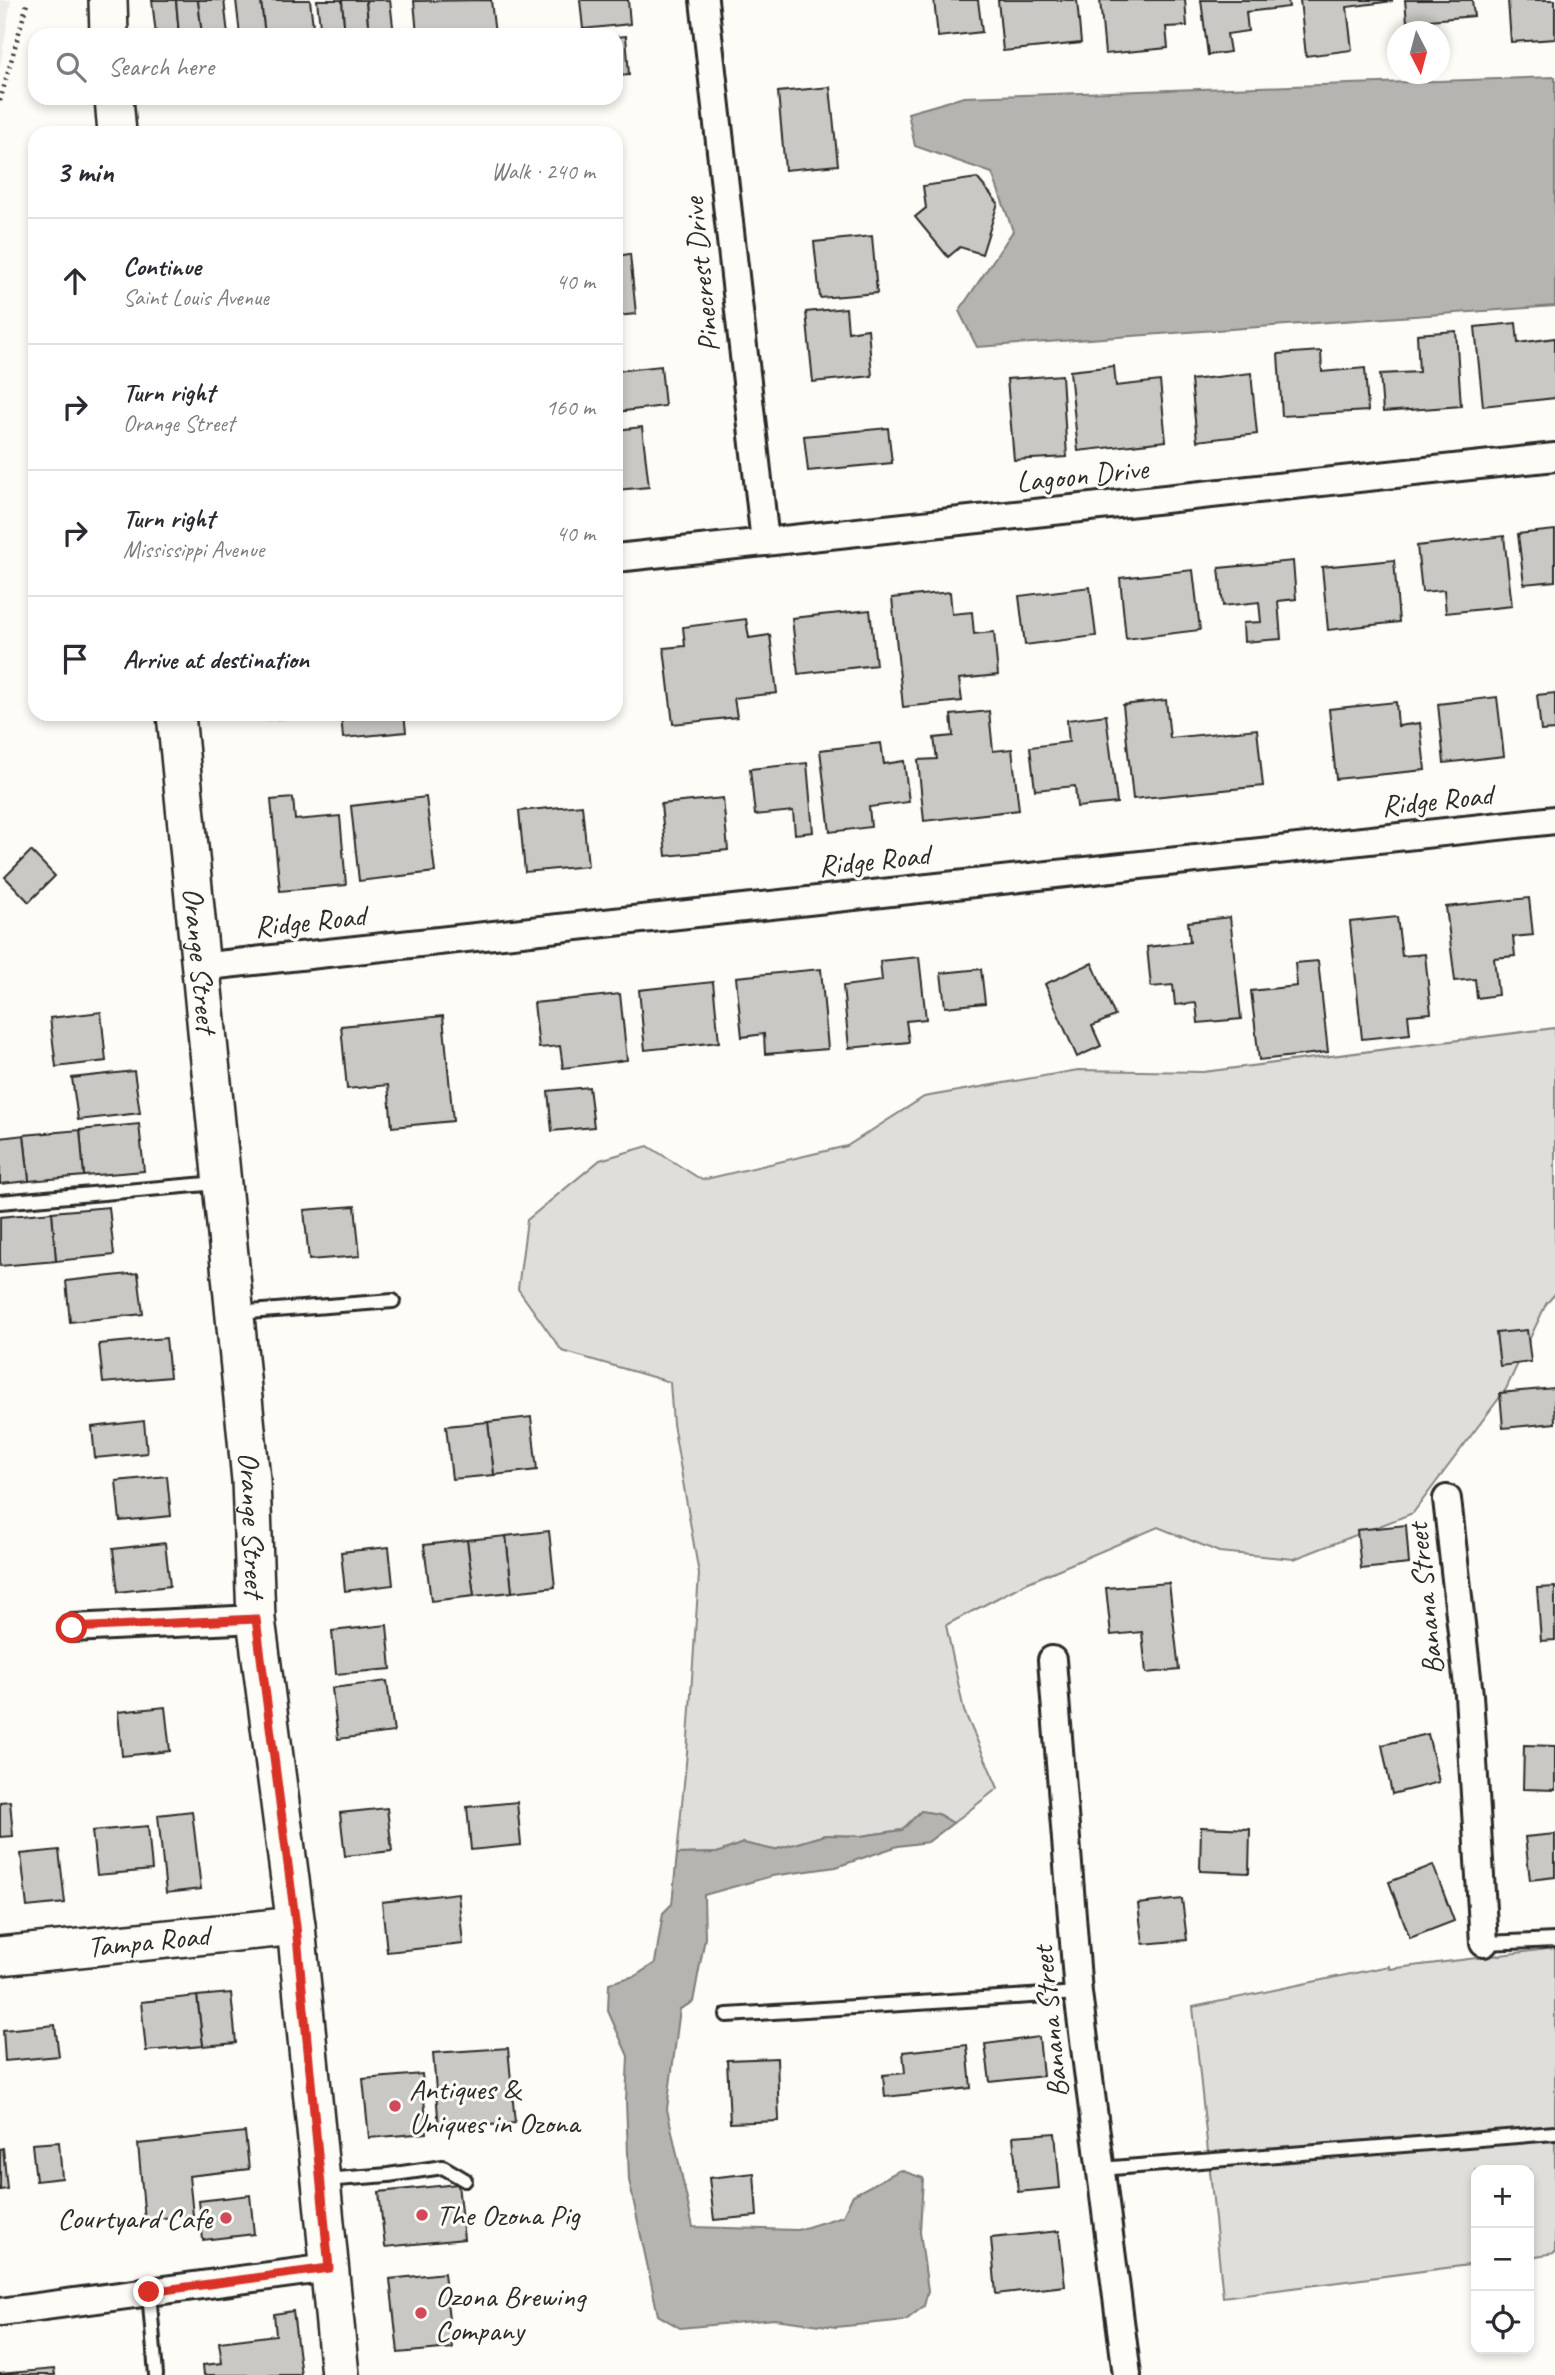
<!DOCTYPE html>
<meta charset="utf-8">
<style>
:root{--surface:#fff;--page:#f7f7f7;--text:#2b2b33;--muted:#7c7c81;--line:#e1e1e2}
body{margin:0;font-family:Caveat,sans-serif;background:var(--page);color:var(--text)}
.controls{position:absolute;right:21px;bottom:21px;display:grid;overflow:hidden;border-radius:14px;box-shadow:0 4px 10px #0003}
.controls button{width:63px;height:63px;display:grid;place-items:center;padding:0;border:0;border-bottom:2px solid var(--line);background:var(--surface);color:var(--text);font:35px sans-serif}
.compass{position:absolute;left:1387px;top:21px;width:63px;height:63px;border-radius:50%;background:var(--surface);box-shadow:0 4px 10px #0003;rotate:174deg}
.stop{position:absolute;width:21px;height:21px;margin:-16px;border:5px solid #d93025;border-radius:50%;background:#fff}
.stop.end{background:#d93025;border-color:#fff;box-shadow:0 2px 7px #0008}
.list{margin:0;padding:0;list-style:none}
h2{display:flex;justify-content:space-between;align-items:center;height:91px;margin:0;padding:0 28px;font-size:30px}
h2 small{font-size:23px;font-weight:400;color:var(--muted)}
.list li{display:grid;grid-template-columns:46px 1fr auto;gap:21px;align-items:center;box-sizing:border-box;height:126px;padding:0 28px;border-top:2px solid var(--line)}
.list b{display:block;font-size:26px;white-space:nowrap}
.list p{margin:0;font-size:23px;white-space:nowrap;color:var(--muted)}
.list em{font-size:23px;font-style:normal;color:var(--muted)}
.icon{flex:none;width:38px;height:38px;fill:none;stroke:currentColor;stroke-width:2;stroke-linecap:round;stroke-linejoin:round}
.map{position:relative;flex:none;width:1555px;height:2375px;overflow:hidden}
.search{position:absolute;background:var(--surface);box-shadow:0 4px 10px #0003;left:28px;top:28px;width:595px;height:77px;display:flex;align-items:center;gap:18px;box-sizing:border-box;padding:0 24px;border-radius:21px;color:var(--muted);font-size:26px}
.panel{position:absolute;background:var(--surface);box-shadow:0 4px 10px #0003;left:28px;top:126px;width:595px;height:595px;border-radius:21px}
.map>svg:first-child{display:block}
</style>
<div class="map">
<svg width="1555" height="2375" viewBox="0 0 1555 2375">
<rect width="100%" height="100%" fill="#fdfcf7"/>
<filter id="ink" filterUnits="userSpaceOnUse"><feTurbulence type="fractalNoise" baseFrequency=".0143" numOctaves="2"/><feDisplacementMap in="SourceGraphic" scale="14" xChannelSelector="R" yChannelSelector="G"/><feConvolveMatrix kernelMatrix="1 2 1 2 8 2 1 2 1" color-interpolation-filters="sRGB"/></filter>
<g filter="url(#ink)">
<path fill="#edece8" d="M0 0H11L0 68Z"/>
<g fill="#dfdeda" stroke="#858482" stroke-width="2">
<path d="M1555 1028V1294L1546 1304 1506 1389 1413 1513 1294 1559 1219 1552 1158 1527 1024 1584 946 1625 964 1711 998 1788 953 1823 938 1814 921 1811 902 1830 861 1836 825 1835 774 1850 743 1843 717 1853 677 1854 687 1753 699 1574 673 1424 670 1382 562 1351 518 1289 527 1220 600 1160 648 1146 702 1180 847 1146 924 1097 1078 1070 1203 1072Z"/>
<path d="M1555 1948V2253L1529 2257V2170H1476V2264L1223 2297 1193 2007 1389 1966V1969Z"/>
</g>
<g fill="#b5b4b1" stroke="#7e7d7b" stroke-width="2">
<path d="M1555 77V306L977 347 959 311 1013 231 992 173 915 146 908 113 964 97Z"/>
<path d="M921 1811 938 1814 953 1823 928 1842 898 1846 836 1867 772 1876 704 1895 705 1938 693 2002 680 2009 667 2109 693 2227 798 2230 843 2216 853 2195 900 2170 923 2178 920 2232 928 2291 924 2306 906 2320 836 2327 774 2319 680 2328 658 2315 629 2180 626 2101 628 2056 608 2011 609 1983 635 1976 655 1963 663 1913 672 1904 677 1854 717 1853 743 1843 774 1850 825 1835 861 1836 902 1830Z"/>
</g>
<g fill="#c9c8c4" stroke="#2b2b2b" stroke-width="2">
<path d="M152 0H176L179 35H156Z"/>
<path d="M176 0H198L202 35H179Z"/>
<path d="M198 0H224L228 35H202Z"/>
<path d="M236 0H261L265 35H240Z"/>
<path d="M261 0H310L314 35H265Z"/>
<path d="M317 0H342L345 35H321Z"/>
<path d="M342 0H366L369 35H345Z"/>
<path d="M366 0H390L394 35H369Z"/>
<path d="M491 0 495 35H417L414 1Z"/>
<path d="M580 0H628L630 24 583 29Z"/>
<path d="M934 0H978L982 32 938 37Z"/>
<path d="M998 0H1077L1081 43 1003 51Z"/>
<path d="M1100 0H1185L1187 26 1166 27 1168 48 1105 54Z"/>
<path d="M1201 0H1288L1289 7 1246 12 1248 31 1227 34 1230 52 1208 55Z"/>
<path d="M1300 0H1392V1L1347 7 1352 50 1306 56Z"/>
<path d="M1405 0H1472L1474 16 1407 22Z"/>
<path d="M1508 0H1555V39L1511 42Z"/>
<path d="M626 36 629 75 616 76V37Z"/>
<path d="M830 87 838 165 785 170 778 92Z"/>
<path d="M977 178 998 203 982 254 960 247 948 257 915 217 926 208 923 186Z"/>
<path d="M872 236 877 293 820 298 814 242Z"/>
<path d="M630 254 636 314 616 316V256Z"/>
<path d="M846 308 848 332 868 329 872 376 813 382 806 312Z"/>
<path d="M1516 323 1518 343 1555 338V398L1483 406 1475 327Z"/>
<path d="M1456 331 1461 406 1383 412 1380 374 1419 372 1417 334Z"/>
<path d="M1321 351 1322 372 1365 368 1368 411 1282 416 1278 354Z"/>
<path d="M661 366 665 406 616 412V371Z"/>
<path d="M1114 366 1116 386 1160 381 1166 441 1078 451 1070 371Z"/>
<path d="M1251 373 1257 434 1197 441 1191 380Z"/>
<path d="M1062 375 1067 457 1014 460 1007 379Z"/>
<path d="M642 427 649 487 616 490V430Z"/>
<path d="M888 428 892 463 808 471 804 436Z"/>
<path d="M1555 530V581L1524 584 1518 534Z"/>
<path d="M1504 536 1512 606 1446 613 1444 590 1422 592 1417 546Z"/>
<path d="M1394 560 1399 622 1328 630 1322 567Z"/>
<path d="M1293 561 1296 599 1278 601 1281 639 1244 642 1243 623 1261 622 1259 602 1223 606 1219 568Z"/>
<path d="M1193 570 1200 630 1126 639 1120 578Z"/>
<path d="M1090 587 1096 636 1025 645 1019 596Z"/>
<path d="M950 592 952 614 972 612 974 634 994 632 998 675 959 679 962 701 903 707 892 598Z"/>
<path d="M870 610 876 665 798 674 792 618Z"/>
<path d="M746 619 749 638 770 635 777 693 734 698 737 717 673 724 664 648 685 646 683 627Z"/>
<path d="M1555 693V730L1541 731 1537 695Z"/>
<path d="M1497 697 1504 756 1444 763 1438 704Z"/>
<path d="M1166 700 1170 738 1257 729 1263 786 1133 799 1123 705Z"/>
<path d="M1396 702 1398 726 1420 723 1425 770 1336 779 1329 709Z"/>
<path d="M989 711 993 751 1012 749 1019 810 924 821 918 760 937 759 934 738 953 736 951 715Z"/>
<path d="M264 714H326L264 720Z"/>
<path d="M341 714H404L406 732 343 738Z"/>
<path d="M1106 715 1117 803 1077 807 1075 786 1035 790 1030 747 1069 742 1067 720Z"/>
<path d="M881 743 884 764 904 761 909 802 869 807 871 827 830 832 820 750Z"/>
<path d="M807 763 813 832 795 834 793 811 755 815 750 769Z"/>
<path d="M426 797 435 872 359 881 351 806Z"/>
<path d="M293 798 295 820 340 816 346 885 280 891 271 800Z"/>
<path d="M723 798 728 850 666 856 661 804Z"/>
<path d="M582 805 588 866 525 872 519 811Z"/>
<path d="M31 851 55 876 29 902 5 877Z"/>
<path d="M1529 898 1533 935 1513 937 1515 956 1494 958 1498 995 1477 998 1475 979 1455 981 1446 907Z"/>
<path d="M1230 917 1241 1019 1198 1023 1196 1003 1175 1005 1173 985 1151 987 1147 947 1190 942 1188 922Z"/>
<path d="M1397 917 1402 956 1425 954 1431 1013 1408 1015 1410 1034 1362 1039 1350 922Z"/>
<path d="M919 957 926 1019 906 1021 909 1042 849 1048 843 986 882 981 880 961Z"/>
<path d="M1318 961 1328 1052 1259 1060 1251 991 1297 986 1295 963Z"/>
<path d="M1092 963 1115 1016 1092 1026 1101 1046 1077 1057 1045 984Z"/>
<path d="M821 969 828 1049 765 1054 764 1034 742 1037 736 977Z"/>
<path d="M981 969 985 1003 945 1007 941 973Z"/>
<path d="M713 982 719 1042 645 1050 639 990Z"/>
<path d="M620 994 627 1060 563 1068 560 1046 539 1048 534 1003Z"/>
<path d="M101 1012 106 1061 56 1067 50 1018Z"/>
<path d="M443 1016 453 1121 392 1127 388 1085 347 1089 341 1026Z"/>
<path d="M134 1071 140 1113 78 1120 72 1078Z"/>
<path d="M589 1087 594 1127 552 1131 548 1091Z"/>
<path d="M139 1124 144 1171 84 1176 80 1130Z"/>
<path d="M80 1130 84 1176 29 1181 24 1135Z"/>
<path d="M24 1135 29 1181 0 1184V1138Z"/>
<path d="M355 1206 360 1256 309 1260 304 1210Z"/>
<path d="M109 1207 114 1255 56 1261 52 1212Z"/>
<path d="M52 1212 56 1261 0 1266V1217Z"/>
<path d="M138 1273 143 1314 70 1322 66 1281Z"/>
<path d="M1527 1330 1531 1362 1500 1366 1496 1333Z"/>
<path d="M166 1338 170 1377 103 1383 99 1344Z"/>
<path d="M1554 1388 1555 1423 1503 1428 1500 1393Z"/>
<path d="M531 1417 537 1470 494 1475 488 1422Z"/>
<path d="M144 1421 147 1453 95 1458 92 1427Z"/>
<path d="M488 1422 494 1475 452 1479 446 1426Z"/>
<path d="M167 1476 171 1516 120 1521 116 1481Z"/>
<path d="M1406 1525 1409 1564 1361 1569 1357 1530Z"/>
<path d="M549 1531 555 1587 512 1592 506 1536Z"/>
<path d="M506 1536 512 1592 474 1596 467 1540Z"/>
<path d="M467 1540 474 1596 431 1601 424 1545Z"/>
<path d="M165 1543 170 1586 118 1592 113 1549Z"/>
<path d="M389 1547 393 1585 345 1591 341 1552Z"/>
<path d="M1169 1583 1179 1670 1146 1673 1142 1632 1111 1635 1106 1588Z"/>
<path d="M1555 1587V1640L1541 1641 1537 1588Z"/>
<path d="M387 1625 391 1669 336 1674 332 1631Z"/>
<path d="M387 1681 394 1732 338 1739 332 1688Z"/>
<path d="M165 1707 170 1751 122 1756 118 1712Z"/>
<path d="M1428 1734 1439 1782 1392 1794 1382 1745Z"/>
<path d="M1524 1745 1555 1746V1790L1523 1789Z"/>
<path d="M10 1801 13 1836 0 1837V1802Z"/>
<path d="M517 1802 521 1845 471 1850 467 1807Z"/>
<path d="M387 1808 392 1851 345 1856 340 1813Z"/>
<path d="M192 1811 201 1889 166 1893 158 1815Z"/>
<path d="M148 1826 152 1870 97 1875 92 1831Z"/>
<path d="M1201 1827 1250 1829 1249 1873 1200 1871Z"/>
<path d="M1555 1834V1877L1530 1880 1525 1837Z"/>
<path d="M59 1850 65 1903 27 1907 21 1854Z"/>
<path d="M1433 1865 1454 1921 1410 1938 1389 1882Z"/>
<path d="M458 1893 463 1944 387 1952 382 1902Z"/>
<path d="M1182 1899 1187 1940 1143 1944 1138 1904Z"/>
<path d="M231 1993 236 2043 203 2046 197 1996Z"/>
<path d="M197 1996 203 2046 146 2051 141 2002Z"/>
<path d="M55 2025 59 2056 5 2061 3 2030Z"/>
<path d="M1039 2037 1043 2076 990 2082 985 2044Z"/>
<path d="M967 2045 971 2088 885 2097 883 2075 905 2073 903 2052Z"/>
<path d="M508 2048 515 2123 439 2129 433 2053Z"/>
<path d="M777 2058 779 2121 730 2123 727 2060Z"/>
<path d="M422 2074 427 2133 369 2138 363 2079Z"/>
<path d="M245 2132 249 2169 189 2176 193 2215 145 2220 138 2144Z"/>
<path d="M1055 2133 1060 2188 1018 2192 1013 2136Z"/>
<path d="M59 2142 62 2178 36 2181 32 2144Z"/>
<path d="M3 2148 7 2189 0 2190V2149Z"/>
<path d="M754 2173 757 2216 714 2220 709 2178Z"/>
<path d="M458 2184 464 2239 385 2247 379 2192Z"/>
<path d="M250 2195 254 2234 203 2240 199 2201Z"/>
<path d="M1059 2231 1065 2286 996 2294 991 2238Z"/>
<path d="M444 2273 452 2348 398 2353 390 2279Z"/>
<path d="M293 2311 301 2375H204L203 2365 222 2363 219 2342 276 2335 274 2314Z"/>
<path d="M54 2369 55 2375H0V2374Z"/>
</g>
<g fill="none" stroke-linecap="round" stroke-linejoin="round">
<g stroke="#2b2b2b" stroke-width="18">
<g id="lane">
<path d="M0 1202 218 1183"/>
<path d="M236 1313 393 1301"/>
<path d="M1484 1943 1555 1940"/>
<path d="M727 2015 1078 1993"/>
<path d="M1100 2169 1555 2133"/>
<path d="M325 2180 388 2175 443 2167 465 2180"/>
<path d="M149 2292 156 2375"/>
</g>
</g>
<g stroke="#2b2b2b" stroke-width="32">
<g id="street">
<path d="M704 0 765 542"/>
<path d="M616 558 1555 457"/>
<path d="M199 967 1555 820"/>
<path d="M1447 1499 1469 1695 1484 1943"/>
<path d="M72 1628 256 1619"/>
<path d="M1052 1660 1078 1993 1127 2375"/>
<path d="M0 2312 329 2268"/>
</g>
</g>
<g stroke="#2b2b2b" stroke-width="42">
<g id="secondary">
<path d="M108 0 109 35"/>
<path d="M114 98 117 133"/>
<path id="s1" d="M176 714 251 1480 256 1619 296 1926 340 2375"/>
<path id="s2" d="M0 1956 296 1926"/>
</g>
</g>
<path stroke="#2b2b2b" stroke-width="4.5" stroke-dasharray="2 5" stroke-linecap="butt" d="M0 101 28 0"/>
<use href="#lane" stroke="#fdfcf7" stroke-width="12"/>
<use href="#street" stroke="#fdfcf7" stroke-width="26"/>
<use href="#secondary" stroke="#fdfcf7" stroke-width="37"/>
</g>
</g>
<g fill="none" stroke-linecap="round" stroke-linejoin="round" filter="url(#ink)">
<path stroke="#d93025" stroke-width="9" d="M72 1628 256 1619 296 1926 329 2268 149 2292"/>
</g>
<g fill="#d1495b" stroke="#fdfcf7" stroke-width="2.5">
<circle cx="395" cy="2106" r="7"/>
<circle cx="422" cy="2215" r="7"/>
<circle cx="226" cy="2218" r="7"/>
<circle cx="421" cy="2313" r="7"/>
</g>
<g text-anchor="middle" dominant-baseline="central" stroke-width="6" stroke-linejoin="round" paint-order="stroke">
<g font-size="30" fill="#2b2b2b" stroke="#fdfcf7">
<text transform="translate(701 275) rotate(-96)">Pinecrest Drive</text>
<text transform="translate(1082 475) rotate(-6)">Lagoon Drive</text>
<text transform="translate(1437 800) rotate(-6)">Ridge Road</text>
<text transform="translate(874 860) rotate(-6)">Ridge Road</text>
<text transform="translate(310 921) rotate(-6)">Ridge Road</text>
<text stroke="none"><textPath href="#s1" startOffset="247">Orange Street</textPath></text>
<text stroke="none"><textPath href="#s1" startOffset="814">Orange Street</textPath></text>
<text transform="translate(1425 1599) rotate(-96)">Banana Street</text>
<text stroke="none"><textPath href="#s2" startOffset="149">Tampa Road</textPath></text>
<text transform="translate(1050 2022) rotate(-96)">Banana Street</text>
</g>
<g font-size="30" fill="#2b2b2b" stroke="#fdfcf7" text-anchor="start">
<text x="409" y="2089">Antiques &amp;<tspan x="409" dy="34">Uniques in Ozona</tspan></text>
<text x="436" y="2215">The Ozona Pig</text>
<text x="212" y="2218" text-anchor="end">Courtyard Cafe</text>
<text x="435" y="2296">Ozona Brewing<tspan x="435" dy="34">Company</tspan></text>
</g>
</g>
</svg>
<div class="controls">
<button>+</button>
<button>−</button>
<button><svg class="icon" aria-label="locate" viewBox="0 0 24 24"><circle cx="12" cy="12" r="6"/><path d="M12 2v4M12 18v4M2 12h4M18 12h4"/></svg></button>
</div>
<svg class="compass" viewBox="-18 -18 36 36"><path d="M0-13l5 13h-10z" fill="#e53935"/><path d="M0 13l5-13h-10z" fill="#7c7c81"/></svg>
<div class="stop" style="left:72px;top:1628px"></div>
<div class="stop end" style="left:149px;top:2292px"></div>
<div class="search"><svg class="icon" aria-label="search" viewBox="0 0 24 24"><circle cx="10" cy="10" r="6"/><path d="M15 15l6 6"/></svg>Search here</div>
<section class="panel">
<h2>3 min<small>Walk · 240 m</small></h2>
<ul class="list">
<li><svg class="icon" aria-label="ahead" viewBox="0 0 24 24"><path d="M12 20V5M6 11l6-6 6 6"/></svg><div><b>Continue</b><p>Saint Louis Avenue</p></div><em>40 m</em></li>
<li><svg class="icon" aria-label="right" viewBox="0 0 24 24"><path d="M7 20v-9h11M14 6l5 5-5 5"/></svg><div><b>Turn right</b><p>Orange Street</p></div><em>160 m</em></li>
<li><svg class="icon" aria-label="right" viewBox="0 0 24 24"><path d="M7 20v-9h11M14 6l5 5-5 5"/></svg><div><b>Turn right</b><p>Mississippi Avenue</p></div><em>40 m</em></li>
<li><svg class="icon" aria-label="arrive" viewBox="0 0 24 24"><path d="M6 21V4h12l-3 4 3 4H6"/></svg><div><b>Arrive at destination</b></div></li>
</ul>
</section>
</div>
